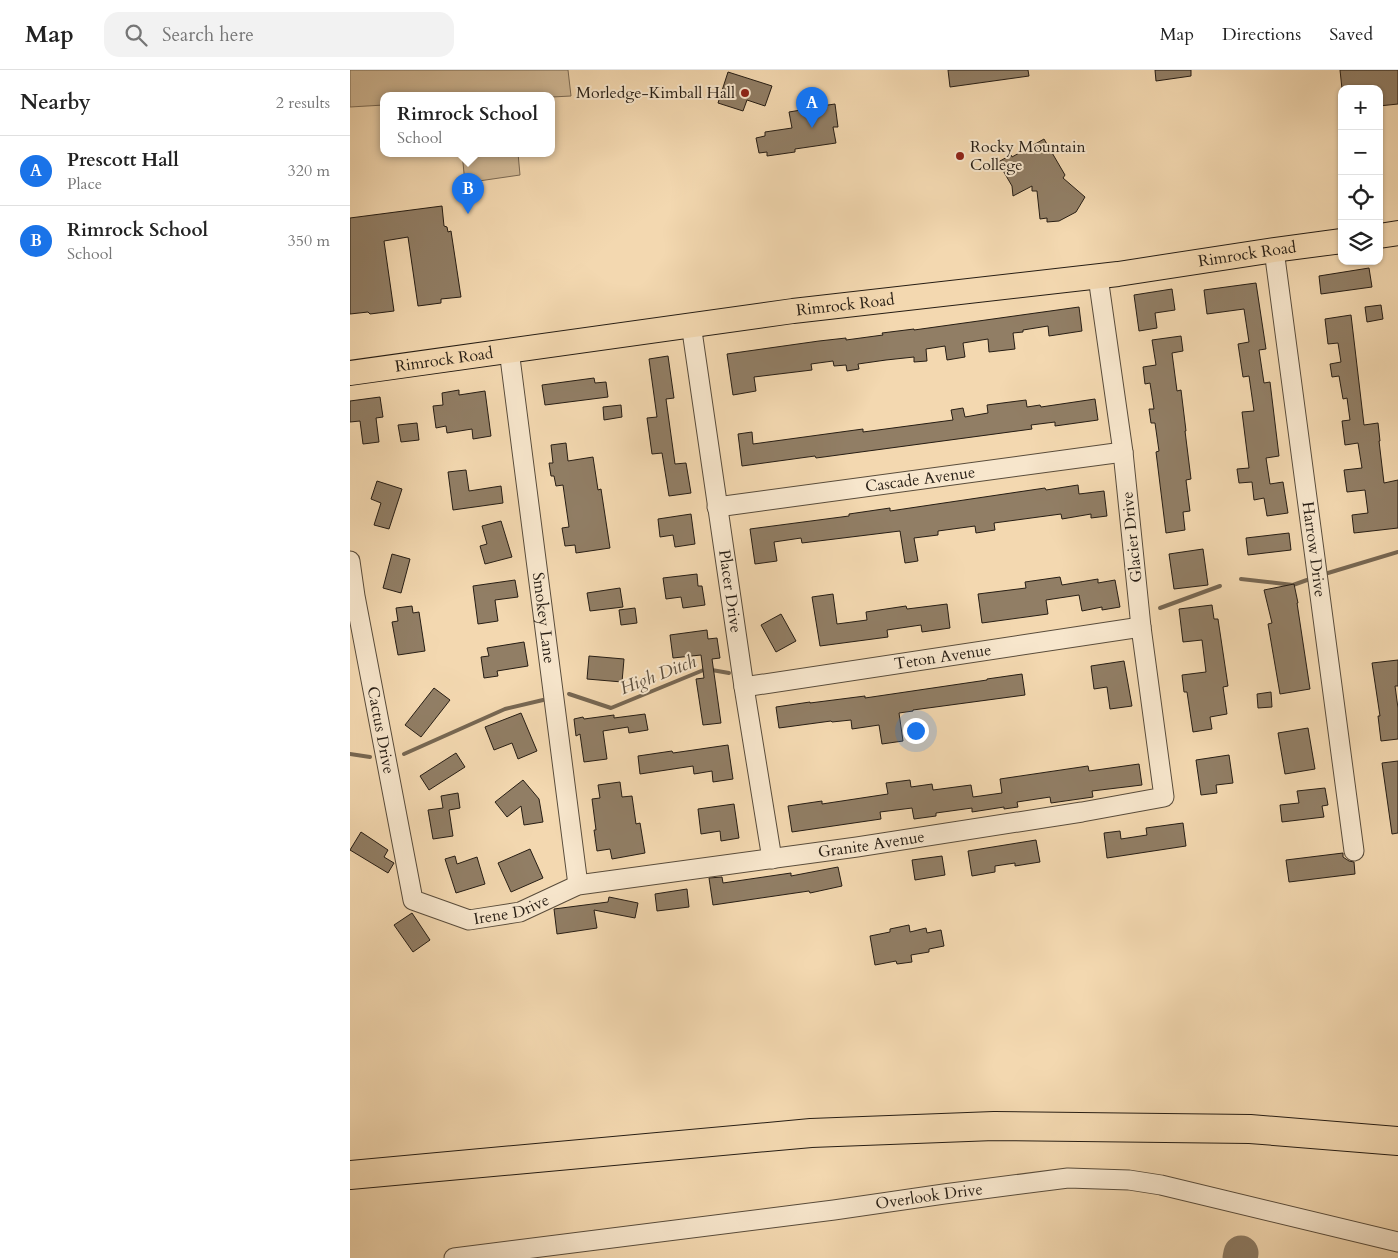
<!DOCTYPE html>
<meta charset="utf-8">
<style>
:root{--surface:#fff;--page:#f2f2f2;--text:#222;--muted:#767676;--line:#e0e0e0;--accent:#1a73e8}
body{margin:0;font-family:Cardo,serif;background:var(--page);color:var(--text)}
.controls{position:absolute;right:15px;top:15px;display:grid;overflow:hidden;border-radius:10px;box-shadow:0 1px 4px #0004}
.controls button{width:45px;height:45px;display:grid;place-items:center;padding:0;border:0;border-bottom:1px solid var(--line);background:var(--surface);color:var(--text);font:25px sans-serif}
.you{position:absolute;left:565px;top:660px;width:18px;height:18px;margin:-12px;border:4px solid #fff;border-radius:50%;background:#1a73e8;box-shadow:0 0 0 8px #1a73e833}
.badge{display:grid;place-items:center;width:32px;height:32px;border-radius:50%;background:var(--accent);color:#fff;font-size:16px;font-weight:700}
.pin{position:absolute;translate:-50% -41px;filter:drop-shadow(0 1px 2px #0008)}
.pin::after{content:'';position:absolute;top:26px;width:18px;height:15px;background:inherit;clip-path:polygon(0 0,100% 0,50% 100%)}
.popup{position:absolute;left:30px;top:22px;width:175px;height:65px;box-sizing:border-box;display:grid;place-content:center;border-radius:10px;background:var(--surface);filter:drop-shadow(0 1px 4px #0005);font-size:16px;white-space:nowrap;color:var(--muted)}
.popup b{font-size:19px;color:var(--text)}
.popup::after{content:'';position:absolute;left:50%;top:100%;margin-left:-10px;border:10px solid transparent;border-top-color:var(--surface)}
.list{margin:0;padding:0;list-style:none}
h2{display:flex;justify-content:space-between;align-items:center;height:65px;margin:0;padding:0 20px;font-size:21px}
h2 small{font-size:16px;font-weight:400;color:var(--muted)}
.list li{display:grid;grid-template-columns:32px 1fr auto;gap:15px;align-items:center;box-sizing:border-box;height:70px;padding:0 20px;border-top:1px solid var(--line)}
.list b{display:block;font-size:19px;white-space:nowrap}
.list p{margin:0;font-size:16px;white-space:nowrap;color:var(--muted)}
.list em{font-size:16px;font-style:normal;color:var(--muted)}
.icon{flex:none;width:28px;height:28px;fill:none;stroke:currentColor;stroke-width:2;stroke-linecap:round;stroke-linejoin:round}
.map{position:relative;flex:none;width:1048px;height:1188px;overflow:hidden}
header{display:flex;align-items:center;gap:30px;box-sizing:border-box;height:70px;padding:0 25px;background:var(--surface);border-bottom:1px solid var(--line)}
header strong{font-size:24px}
nav{display:flex;gap:28px;margin-inline-start:auto;font-size:18px}
.search{width:350px;height:45px;background:var(--page);display:flex;align-items:center;gap:12px;box-sizing:border-box;padding:0 18px;border-radius:15px;color:var(--muted);font-size:19px}
main{display:flex}
aside{flex:1;background:var(--surface)}
.map>svg:first-child{display:block}
</style>
<header>
<strong>Map</strong>
<div class="search"><svg class="icon" aria-label="search" viewBox="0 0 24 24"><circle cx="10" cy="10" r="6"/><path d="M15 15l6 6"/></svg>Search here</div>
<nav><a>Map</a><a>Directions</a><a>Saved</a></nav>
</header>
<main>
<aside>
<h2>Nearby<small>2 results</small></h2>
<ul class="list">
<li><span class="badge">A</span><div><b>Prescott Hall</b><p>Place</p></div><em>320 m</em></li>
<li><span class="badge">B</span><div><b>Rimrock School</b><p>School</p></div><em>350 m</em></li>
</ul>
</aside>
<div class="map">
<svg width="1048" height="1188" viewBox="0 0 1048 1188">
<rect width="100%" height="100%" fill="#f3d8b0"/>
<filter id="stains"><feTurbulence type="fractalNoise" baseFrequency=".004" numOctaves="4"/><feColorMatrix values="0 0 0 0 .2 0 0 0 0 .09 0 0 0 0 .02 0 0 0 .5 -.17"/></filter>
<radialGradient id="worn" r=".72"><stop offset=".6" stop-color="#630" stop-opacity="0"/><stop offset="1" stop-color="#630" stop-opacity=".3"/></radialGradient>
<g fill="#d0b895" stroke="#7b6a54">
<path d="M0 0H218L221 26 202 27V25H34V35L0 37Z"/>
<path d="M112 83H168L170 105 115 113Z"/>
</g>
<g fill="none" stroke-linecap="round" stroke-linejoin="round">
<g stroke="#776752" stroke-width="4">
<path d="M978 503 1048 482"/>
<path d="M891 509 943 515 957 510"/>
<path d="M810 538 870 516"/>
<path d="M219 624 261 638 356 599 379 603"/>
<path d="M0 684 20 687"/>
<path d="M54 684 155 639 193 630"/>
</g>
<path stroke="#8c7a62" stroke-width="35" d="M890 1188 891 1183"/>
</g>
<g fill="#917e65" stroke="#261d14">
<path d="M598 0H678L679 6 600 17Z"/>
<path d="M805 0H841V6L806 11Z"/>
<path d="M990 0H1048V34L1029 36V19H992Z"/>
<path d="M378 2 422 16 415 36 397 30 393 41 368 33Z"/>
<path d="M470 30 471 36 485 34 488 57H483L486 73 445 79V82L417 86V82L409 83 406 68 415 66V62L442 58 439 42 451 40 450 33Z"/>
<path d="M694 69 715 105 713 108 735 127 726 142 709 151 697 152V148L690 149 687 121H682V116L663 126 662 116 648 92 661 85 662 87Z"/>
<path d="M92 136 94 156 97 157 98 162 101 161 111 227 91 229V233L68 236 58 167 34 171 44 241 20 244 18 242 0 244V148Z"/>
<path d="M1019 198 1022 217 971 224 969 206Z"/>
<path d="M906 213 916 279 909 280 914 313 920 312 929 386 916 388 920 414 933 412 938 443 917 446 914 428 904 430 902 412 889 413 887 399 899 398 892 342 904 341 899 306 893 307 888 274 899 272 894 239 857 244 854 220Z"/>
<path d="M822 219 825 240 805 243 807 258 789 261 784 225Z"/>
<path d="M1031 235 1033 249 1017 252 1015 237Z"/>
<path d="M729 237 732 261 699 266 698 256 673 260V262L663 263 665 279 639 282 638 269 613 273 615 287 597 290 595 276 576 279 577 291 564 292V287L536 290 508 294 509 299 497 301 496 295 484 296 483 291 461 294 462 300 404 307 406 321 383 325 377 284 469 271 496 268V270L533 265 532 263 564 259V260Z"/>
<path d="M1001 245 1014 355 1028 353 1030 371H1029L1034 413 1048 410V458L1004 463 1002 445 1018 443 1015 420 997 422 994 400 1012 398 1008 373 995 375 992 351 1000 350 997 328 993 329 989 306 982 307 980 294 991 292 988 273 978 274 975 249Z"/>
<path d="M831 266 833 281 822 283 827 321 831 320 836 361H835L841 409 836 410 840 441 833 442 835 460 816 463 806 382 809 381 805 353H801L799 339H804L800 313 795 314 793 297 806 295 802 270Z"/>
<path d="M318 286 324 328 316 329 325 394 336 393 341 423 319 426 312 383 302 384 297 348 307 347 299 289Z"/>
<path d="M244 308 245 313 256 312 258 327 195 335 192 315Z"/>
<path d="M109 320V325L135 321 141 366 123 369 122 359 97 363 96 356 86 358 83 336 93 335 92 323Z"/>
<path d="M30 327 33 347 26 348 29 372 13 374 10 351 0 352V331Z"/>
<path d="M745 329 748 350 705 356V352L681 355 682 359 466 388 465 386 392 396 388 364 402 362 403 374 513 359V362L603 350 601 340 613 338 615 347 638 343 637 335 676 330 677 337 690 335 691 337Z"/>
<path d="M271 335 272 347 254 350 253 337Z"/>
<path d="M67 353 69 370 51 372 48 355Z"/>
<path d="M216 373 218 391 243 387 248 420 251 419 260 478 226 483 225 475 215 476 212 458 219 457 213 415 206 416 204 406H201L199 393H203L201 375Z"/>
<path d="M116 400 119 421 151 416 153 433 103 440 98 402Z"/>
<path d="M27 411 52 419 39 459 24 455 31 433 21 429Z"/>
<path d="M728 415 729 424 754 421 757 446 741 448V444L712 449 711 444 644 453 645 460 626 463 625 456 588 461V465L564 468 568 491 555 493 550 461 452 473 451 468 424 472 427 491 405 494 400 459 499 446V444L540 438V441L695 418 696 420Z"/>
<path d="M341 444 345 474 325 477 323 465 310 467 308 449Z"/>
<path d="M151 451 162 487 135 494 130 476 137 474 132 456Z"/>
<path d="M939 463 941 480 898 485 896 468Z"/>
<path d="M853 479 858 515 824 519 819 484Z"/>
<path d="M42 484 60 489 51 523 33 518Z"/>
<path d="M347 504 348 516H352L355 535 333 538 331 527 316 529 313 508Z"/>
<path d="M710 507 712 515 748 509V513L765 510 770 537 752 540V537L732 541 729 525 696 530 698 544 632 553 628 524 676 518 675 512Z"/>
<path d="M165 510 168 527 145 530 148 551 128 554 123 516Z"/>
<path d="M944 514 948 533H947L960 619 930 624 918 554 922 553 914 520Z"/>
<path d="M270 518 273 537 240 541 237 523Z"/>
<path d="M483 524 487 554 517 550 516 542 556 536 557 539 597 534 600 558 572 562 571 555 537 560 538 567 470 576 462 527Z"/>
<path d="M862 535 864 549H868L878 616 873 617 877 644 860 647 862 659 843 662 837 622H834L832 605 856 602 852 570 833 572 829 539Z"/>
<path d="M62 536 63 543 69 542 75 581 48 585 42 552 48 551 46 538Z"/>
<path d="M285 538 287 553 271 555 269 540Z"/>
<path d="M431 544 446 571 426 582 411 555Z"/>
<path d="M357 560 358 569 367 568 370 588 362 589 371 653 353 655 346 609 354 608 351 585 323 588 320 565Z"/>
<path d="M174 572 178 596 147 601 148 606 134 608 131 587 139 586 137 578Z"/>
<path d="M239 586 274 589 272 612 237 609Z"/>
<path d="M1048 590V616H1045L1048 638V669L1031 671 1028 646H1030L1022 593Z"/>
<path d="M774 591 782 636 760 639 757 617 744 619 741 596Z"/>
<path d="M672 604 675 625 563 640V641L549 643 553 671 532 674 529 655 502 659 501 650 482 652 481 651 429 658 426 637 460 632V633L515 626V628L637 610V609Z"/>
<path d="M84 618 100 630 71 667 55 655Z"/>
<path d="M921 622 922 637 908 638 907 624Z"/>
<path d="M171 643 187 681 168 689 162 673 144 680 135 657Z"/>
<path d="M295 644 298 660 279 663 278 657 253 661 257 689 234 692 230 664 226 666 224 649 233 647 234 649 264 645V648Z"/>
<path d="M958 658 965 699 935 704 928 663Z"/>
<path d="M378 675 383 709 363 712 362 701 344 704 343 696 290 704 288 686 322 681 323 683Z"/>
<path d="M106 683 115 697 79 720 70 706Z"/>
<path d="M879 685 883 713 866 715 867 723 851 725 846 690Z"/>
<path d="M1048 691V763L1042 764 1032 693Z"/>
<path d="M789 694 792 715 742 721 743 727 701 733 700 727 667 732 668 737 654 739V737L622 742V738L586 743V746L564 749 562 738 530 742 531 749 442 762 438 736 472 731V734L538 724 536 713 560 710 561 717 582 714 583 720 621 715 623 727 652 723 650 709 738 696 739 701Z"/>
<path d="M173 710 189 729 193 752 174 755 171 736 157 747 145 732Z"/>
<path d="M270 712 272 727 282 726 286 754 290 753 295 783 262 789 260 779 247 781 244 760H246L242 729 250 728 248 715Z"/>
<path d="M975 718 978 735 972 736 974 747 932 752 930 735 949 733 947 721Z"/>
<path d="M108 723 110 738 99 740 103 766 83 769 78 740 93 738 91 726Z"/>
<path d="M384 734 389 768 371 771 370 761 351 764 348 739Z"/>
<path d="M833 753 836 776 757 788 754 763 770 761 771 769 797 765 796 758Z"/>
<path d="M11 762 38 780 34 787 44 793 38 803 0 780Z"/>
<path d="M686 770 690 792 665 796V793L645 796V802L622 806 618 781Z"/>
<path d="M180 779 193 808 161 822 148 793Z"/>
<path d="M993 783V787L999 791 1004 792 1005 804 939 812 936 790Z"/>
<path d="M105 786 107 794 127 787 135 814 106 823 95 789Z"/>
<path d="M592 786 595 805 565 810 562 790Z"/>
<path d="M488 797 492 816 460 823 459 821 363 835 359 808 372 807 373 813 441 803V806Z"/>
<path d="M337 819 339 837 307 841 305 824Z"/>
<path d="M259 827 288 833 285 848 244 840 247 858 207 864 204 839 258 832Z"/>
<path d="M62 843 80 870 63 882 44 855Z"/>
<path d="M559 855 560 862 576 858 577 863 591 860 594 876 579 879V882L561 885 562 892 547 894 546 891 525 895 520 866 540 862V859Z"/>
</g>
<g fill="none" stroke-linecap="round" stroke-linejoin="round">
<g stroke="#594c3b" stroke-width="21">
<g id="minor">
<path id="s1" d="M924 180 1004 781"/>
<path id="s2" d="M341 254 394 617 422 789"/>
<path id="s3" d="M159 280 228 815"/>
<path id="s4" d="M367 437 773 382"/>
<path id="s5" d="M0 491 5 526 63 830 119 850 170 842 228 815 507 777 732 742 814 727 791 557 773 382 748 207"/>
<path id="s6" d="M394 617 791 557"/>
<path id="s7" d="M104 1188 484 1140 594 1124 718 1108 779 1110 811 1115 1048 1172"/>
</g>
</g>
<g stroke="#261d14" stroke-width="26">
<g id="major">
<path d="M1029 166 1048 163"/>
<path id="s8" d="M0 303 443 241 768 204 924 180 992 171"/>
</g>
</g>
<g stroke="#261d14" stroke-width="30">
<path id="highway" d="M0 1105 461 1063 644 1056 900 1059 1048 1071"/>
</g>
<use href="#minor" stroke="#f7e6cc" stroke-width="19"/>
<use href="#major" stroke="#f3d8b0" stroke-width="24"/>
<use href="#highway" stroke="#f3d8b0" stroke-width="28"/>
</g>
<g fill="#8f2418" stroke="#f7e6cc" stroke-width="2">
<circle cx="395" cy="23" r="5"/>
<circle cx="610" cy="86" r="5"/>
</g>
<g text-anchor="middle" dominant-baseline="central" stroke-width="4" stroke-linejoin="round" paint-order="stroke">
<g font-size="16" fill="#261d14" stroke="#f7e6cc" text-anchor="end">
<text x="385" y="23">Morledge-Kimball Hall</text>
<text x="620" y="77" text-anchor="start">Rocky Mountain<tspan x="620" dy="18">College</tspan></text>
</g>
<g font-size="16" fill="#261d14" stroke="#f7e6cc">
<text stroke="none"><textPath href="#s8" startOffset="905">Rimrock Road</textPath></text>
<text stroke="none"><textPath href="#s8" startOffset="500">Rimrock Road</textPath></text>
<text stroke="none"><textPath href="#s8" startOffset="95">Rimrock Road</textPath></text>
<text stroke="none"><textPath href="#s4" startOffset="205">Cascade Avenue</textPath></text>
<text transform="translate(782 467) rotate(-96)">Glacier Drive</text>
<text stroke="none"><textPath href="#s1" startOffset="302">Harrow Drive</textPath></text>
<text stroke="none"><textPath href="#s2" startOffset="270">Placer Drive</textPath></text>
<text stroke="none"><textPath href="#s3" startOffset="270">Smokey Lane</textPath></text>
<text stroke="none"><textPath href="#s6" startOffset="201">Teton Avenue</textPath></text>
<text stroke="none"><textPath href="#s5" startOffset="172">Cactus Drive</textPath></text>
<text stroke="none"><textPath href="#s5" startOffset="816">Granite Avenue</textPath></text>
<text stroke="none"><textPath href="#s5" startOffset="448">Irene Drive</textPath></text>
<text stroke="none"><textPath href="#s7" startOffset="479">Overlook Drive</textPath></text>
</g>
<g font-size="18" font-style="italic" fill="#5c4e3d" stroke="#f7e6cc">
<text transform="translate(308 605) rotate(-21)">High Ditch</text>
</g>
</g>
<rect width="100%" height="100%" filter="url(#stains)"/>
<rect width="100%" height="100%" fill="url(#worn)"/>
</svg>
<div class="controls">
<button>+</button>
<button>−</button>
<button><svg class="icon" aria-label="locate" viewBox="0 0 24 24"><circle cx="12" cy="12" r="6"/><path d="M12 2v4M12 18v4M2 12h4M18 12h4"/></svg></button>
<button><svg class="icon" aria-label="layers" viewBox="0 0 24 24"><path d="M12 4l9 5-9 5-9-5zM3 14l9 5 9-5"/></svg></button>
</div>
<div class="you"></div>
<div class="pin badge" style="left:462px;top:58px">A</div>
<div class="pin badge" style="left:118px;top:144px">B</div>
<div class="popup"><b>Rimrock School</b>School</div>
</div>
</main>
